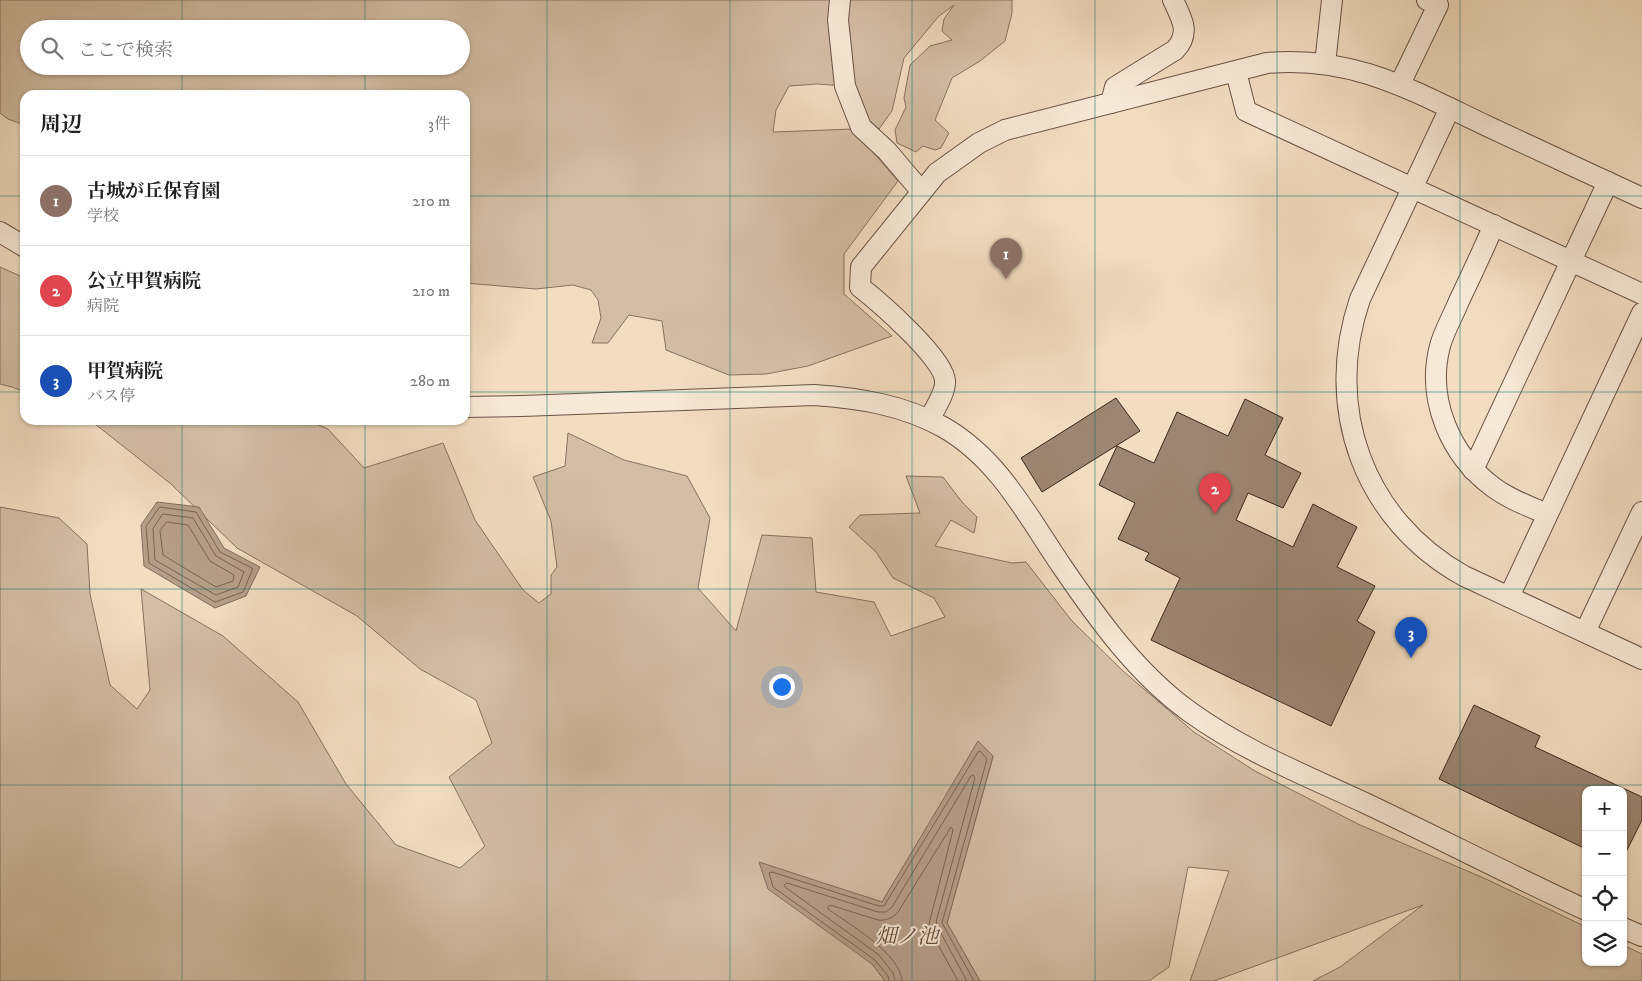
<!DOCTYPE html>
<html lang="ja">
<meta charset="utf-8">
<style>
:root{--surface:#fff;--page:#f6f6f6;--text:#222;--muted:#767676;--line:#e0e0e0;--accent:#8f2418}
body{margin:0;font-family:"IM FELL DW Pica","Noto Serif JP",serif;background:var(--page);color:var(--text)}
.controls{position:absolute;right:15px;bottom:15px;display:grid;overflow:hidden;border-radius:10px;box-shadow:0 1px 4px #0004}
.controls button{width:45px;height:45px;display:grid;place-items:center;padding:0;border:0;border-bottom:1px solid var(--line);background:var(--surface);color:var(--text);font:25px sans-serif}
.you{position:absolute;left:781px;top:686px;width:18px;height:18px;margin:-12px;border:4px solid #fff;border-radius:50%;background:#1a73e8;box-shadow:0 0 0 8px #1a73e833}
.badge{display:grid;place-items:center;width:32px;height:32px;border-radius:50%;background:var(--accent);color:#fff;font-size:16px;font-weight:700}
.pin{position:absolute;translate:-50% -41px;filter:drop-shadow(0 1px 2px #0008)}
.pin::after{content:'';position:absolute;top:26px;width:18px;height:15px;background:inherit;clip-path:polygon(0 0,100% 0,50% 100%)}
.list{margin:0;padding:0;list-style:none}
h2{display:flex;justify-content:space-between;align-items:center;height:65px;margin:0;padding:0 20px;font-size:21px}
h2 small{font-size:16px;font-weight:400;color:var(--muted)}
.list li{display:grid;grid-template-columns:32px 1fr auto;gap:15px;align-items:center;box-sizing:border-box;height:90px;padding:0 20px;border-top:1px solid var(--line)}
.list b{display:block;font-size:19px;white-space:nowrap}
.list p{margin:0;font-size:16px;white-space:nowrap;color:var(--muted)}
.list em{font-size:16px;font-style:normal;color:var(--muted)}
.icon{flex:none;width:28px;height:28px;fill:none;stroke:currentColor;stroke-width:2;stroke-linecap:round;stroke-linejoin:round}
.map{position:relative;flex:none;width:1642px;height:981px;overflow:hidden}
.search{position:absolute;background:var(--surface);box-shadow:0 1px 4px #0004;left:20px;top:20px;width:450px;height:55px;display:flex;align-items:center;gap:12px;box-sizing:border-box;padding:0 18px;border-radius:28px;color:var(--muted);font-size:19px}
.panel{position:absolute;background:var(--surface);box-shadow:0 1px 4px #0004;left:20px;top:90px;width:450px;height:335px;border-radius:15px}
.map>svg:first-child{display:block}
</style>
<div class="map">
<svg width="1642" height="981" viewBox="0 0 1642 981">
<rect width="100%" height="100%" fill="#f2ddc1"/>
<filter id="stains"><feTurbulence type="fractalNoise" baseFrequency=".004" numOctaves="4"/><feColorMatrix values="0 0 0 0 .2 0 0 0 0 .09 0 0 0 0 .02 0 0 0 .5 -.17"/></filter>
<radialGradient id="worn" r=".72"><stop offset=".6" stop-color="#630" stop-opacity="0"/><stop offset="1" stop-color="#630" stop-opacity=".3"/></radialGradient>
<g fill="#d3bea5" stroke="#887260" fill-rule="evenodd">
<path d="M0 0H1012V13L1005 41 980 61 952 78 935 120 949 133 941 148 935 150 923 146 916 152 897 143 895 130 906 107 904 98 910 65 930 46 952 40 942 31 944 19 954 5 939 16 904 58 892 111 879 129 862 114 846 86 817 84 789 86 776 110 773 132 853 129 898 181 844 254V294L892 336 808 366 766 374 729 375 666 350 662 321 629 315 608 343H592L601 318 598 300 591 290 573 285 536 289 465 283V95H25V125L8 119 0 113ZM29 29H461V66H29Z"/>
<path d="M0 267 25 278V392L12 387 0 384Z"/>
<path d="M87 420H307L328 429 364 468 443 443 475 520 523 590 539 603 551 594V575L557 567 551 521 533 477 565 466 568 433 624 460 687 476 710 518 698 588 736 631 762 535 812 538 816 592 874 602 891 636 945 617 934 598 893 578 876 552 849 527 860 515 920 513 906 476 943 477 962 502 977 517 974 533 951 520 935 546 1012 563 1026 562 1072 621 1123 671 1194 732 1255 771 1358 824 1486 879 1586 927V962H1623V945L1642 954V981H1313L1340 967 1423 905 1214 981H1190L1229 871 1188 867 1169 967 1149 981H980L947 923 993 757 978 742 882 902 759 863 872 964 885 981H0V507L59 518 87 544 90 594 110 685 137 709 150 690 141 589 223 636 298 702 346 784 396 845 460 868 485 846 449 777 492 743 476 700 420 669 357 616 237 548 171 484 95 424Z"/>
</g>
<g fill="#b59e89" stroke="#856e5d">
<path d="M157 502 199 507 224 548 260 567 246 596 215 608 144 566 141 525Z"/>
<path d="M978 741 993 756 947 923 980 981H885L872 964 768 889 759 862 882 902Z"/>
</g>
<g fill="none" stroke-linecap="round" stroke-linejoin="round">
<g stroke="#7a6252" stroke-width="1">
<path d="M160 507 196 512 220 552 252 568V571L243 592 215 602 149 563 146 527Z"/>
<path d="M163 514 193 518 216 556 244 572 238 587 216 595 155 560 153 529Z"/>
<path d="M167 522 188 525 210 561 234 575 233 581 216 587 163 555 160 531Z"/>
<path d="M889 981 888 976 875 960 773 887 769 873 772 872 879 906H884L978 752 980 751 987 759 942 923 974 981"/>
<path d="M895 981 893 973 879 955 785 887 784 885 787 883 878 912H886L892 907 971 776 973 775 975 778 936 922 938 928 967 981"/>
<path d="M902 981C901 954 849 924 828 909V907L830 905 878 920C886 921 893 918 898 912L951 827 953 830 929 924 931 932 958 981"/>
</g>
</g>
<g fill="#9c8572" stroke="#3e251c">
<path d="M1116 398 1140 431 1042 492 1021 458Z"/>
<path d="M1245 399 1283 418 1265 455 1301 473 1283 508 1248 493 1236 520 1293 547 1313 504 1357 527 1337 567 1375 586 1357 621 1375 632 1331 726 1151 640 1180 578 1145 560 1149 553 1118 539 1135 503 1099 485 1117 446 1154 463 1177 412 1228 436Z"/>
<path d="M1474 705 1540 736 1535 747 1642 797V820L1623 858V790H1586V849L1439 779Z"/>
</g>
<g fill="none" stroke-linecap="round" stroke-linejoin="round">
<g stroke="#6b5345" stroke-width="22">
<g id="minor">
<path d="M840 0 838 20 845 86 861 127 887 151 921 191"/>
<path d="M1325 64 1332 0"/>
<path d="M1236 72 1246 111 1642 294"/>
<path d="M1400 84 1438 5 1427 0"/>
<path d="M1111 103 1115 87 1175 50C1191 33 1182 19 1173 0"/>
<path d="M1450 108 1360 299C1323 407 1363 520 1464 576L1642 659"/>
<path d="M1494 225C1483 250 1471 276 1459 301 1453 316 1444 331 1440 346 1426 399 1450 455 1493 487 1509 499 1528 506 1547 514"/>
<path d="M0 232 25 247"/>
<path d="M465 407 522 406 814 395C859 398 903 405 943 427 998 458 1027 515 1061 565 1097 618 1137 674 1190 712 1244 751 1305 775 1365 803 1439 838 1512 876 1586 910"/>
<path d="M929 420C934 410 946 392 945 381 945 359 878 301 860 287L861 267 937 173 979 143 1005 130 1267 63C1353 55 1413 91 1487 126 1539 150 1590 174 1642 198"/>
<path d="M1473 470 1608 182"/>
<path d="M1509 597 1642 313"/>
<path d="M1585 632 1642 512"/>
<path d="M1623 928 1642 936"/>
</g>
</g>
<use href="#minor" stroke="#f7e9d7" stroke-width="20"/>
</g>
<path fill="none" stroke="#0f766e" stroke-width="1" stroke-opacity="0.55" d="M182 0V29M365 0V29M547 0V981M730 0V981M912 0V981M1095 0V981M1277 0V981M1460 0V981M182 66V95M365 66V95M0 196H25M465 196H1642M0 392H25M465 392H1642M182 420V981M365 420V981M0 589H1642M0 785H1642"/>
<g text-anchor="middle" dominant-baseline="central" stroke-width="4" stroke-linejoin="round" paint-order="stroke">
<g font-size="21" font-style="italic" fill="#62493d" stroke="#f7e9d7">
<text x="907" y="937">畑ノ池</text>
</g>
</g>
<rect width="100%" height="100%" filter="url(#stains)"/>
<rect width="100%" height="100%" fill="url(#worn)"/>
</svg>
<div class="controls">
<button>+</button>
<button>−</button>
<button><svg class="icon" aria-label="locate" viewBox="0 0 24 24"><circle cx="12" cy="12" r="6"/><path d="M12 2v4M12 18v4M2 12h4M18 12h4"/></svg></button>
<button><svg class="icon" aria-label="layers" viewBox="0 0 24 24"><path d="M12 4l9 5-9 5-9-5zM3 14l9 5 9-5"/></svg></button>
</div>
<div class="you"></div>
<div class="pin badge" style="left:1006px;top:279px;background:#8d6e63">1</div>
<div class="pin badge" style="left:1215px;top:514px;background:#e0444e">2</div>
<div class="pin badge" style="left:1411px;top:658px;background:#1a4fb4">3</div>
<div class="search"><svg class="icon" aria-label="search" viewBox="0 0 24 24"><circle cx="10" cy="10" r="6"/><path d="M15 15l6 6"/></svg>ここで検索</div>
<section class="panel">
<h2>周辺<small>3件</small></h2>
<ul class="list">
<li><span class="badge" style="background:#8d6e63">1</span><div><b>古城が丘保育園</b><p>学校</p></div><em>210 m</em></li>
<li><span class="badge" style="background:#e0444e">2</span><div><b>公立甲賀病院</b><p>病院</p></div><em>210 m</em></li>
<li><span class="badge" style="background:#1a4fb4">3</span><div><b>甲賀病院</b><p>バス停</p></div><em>280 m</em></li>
</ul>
</section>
</div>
